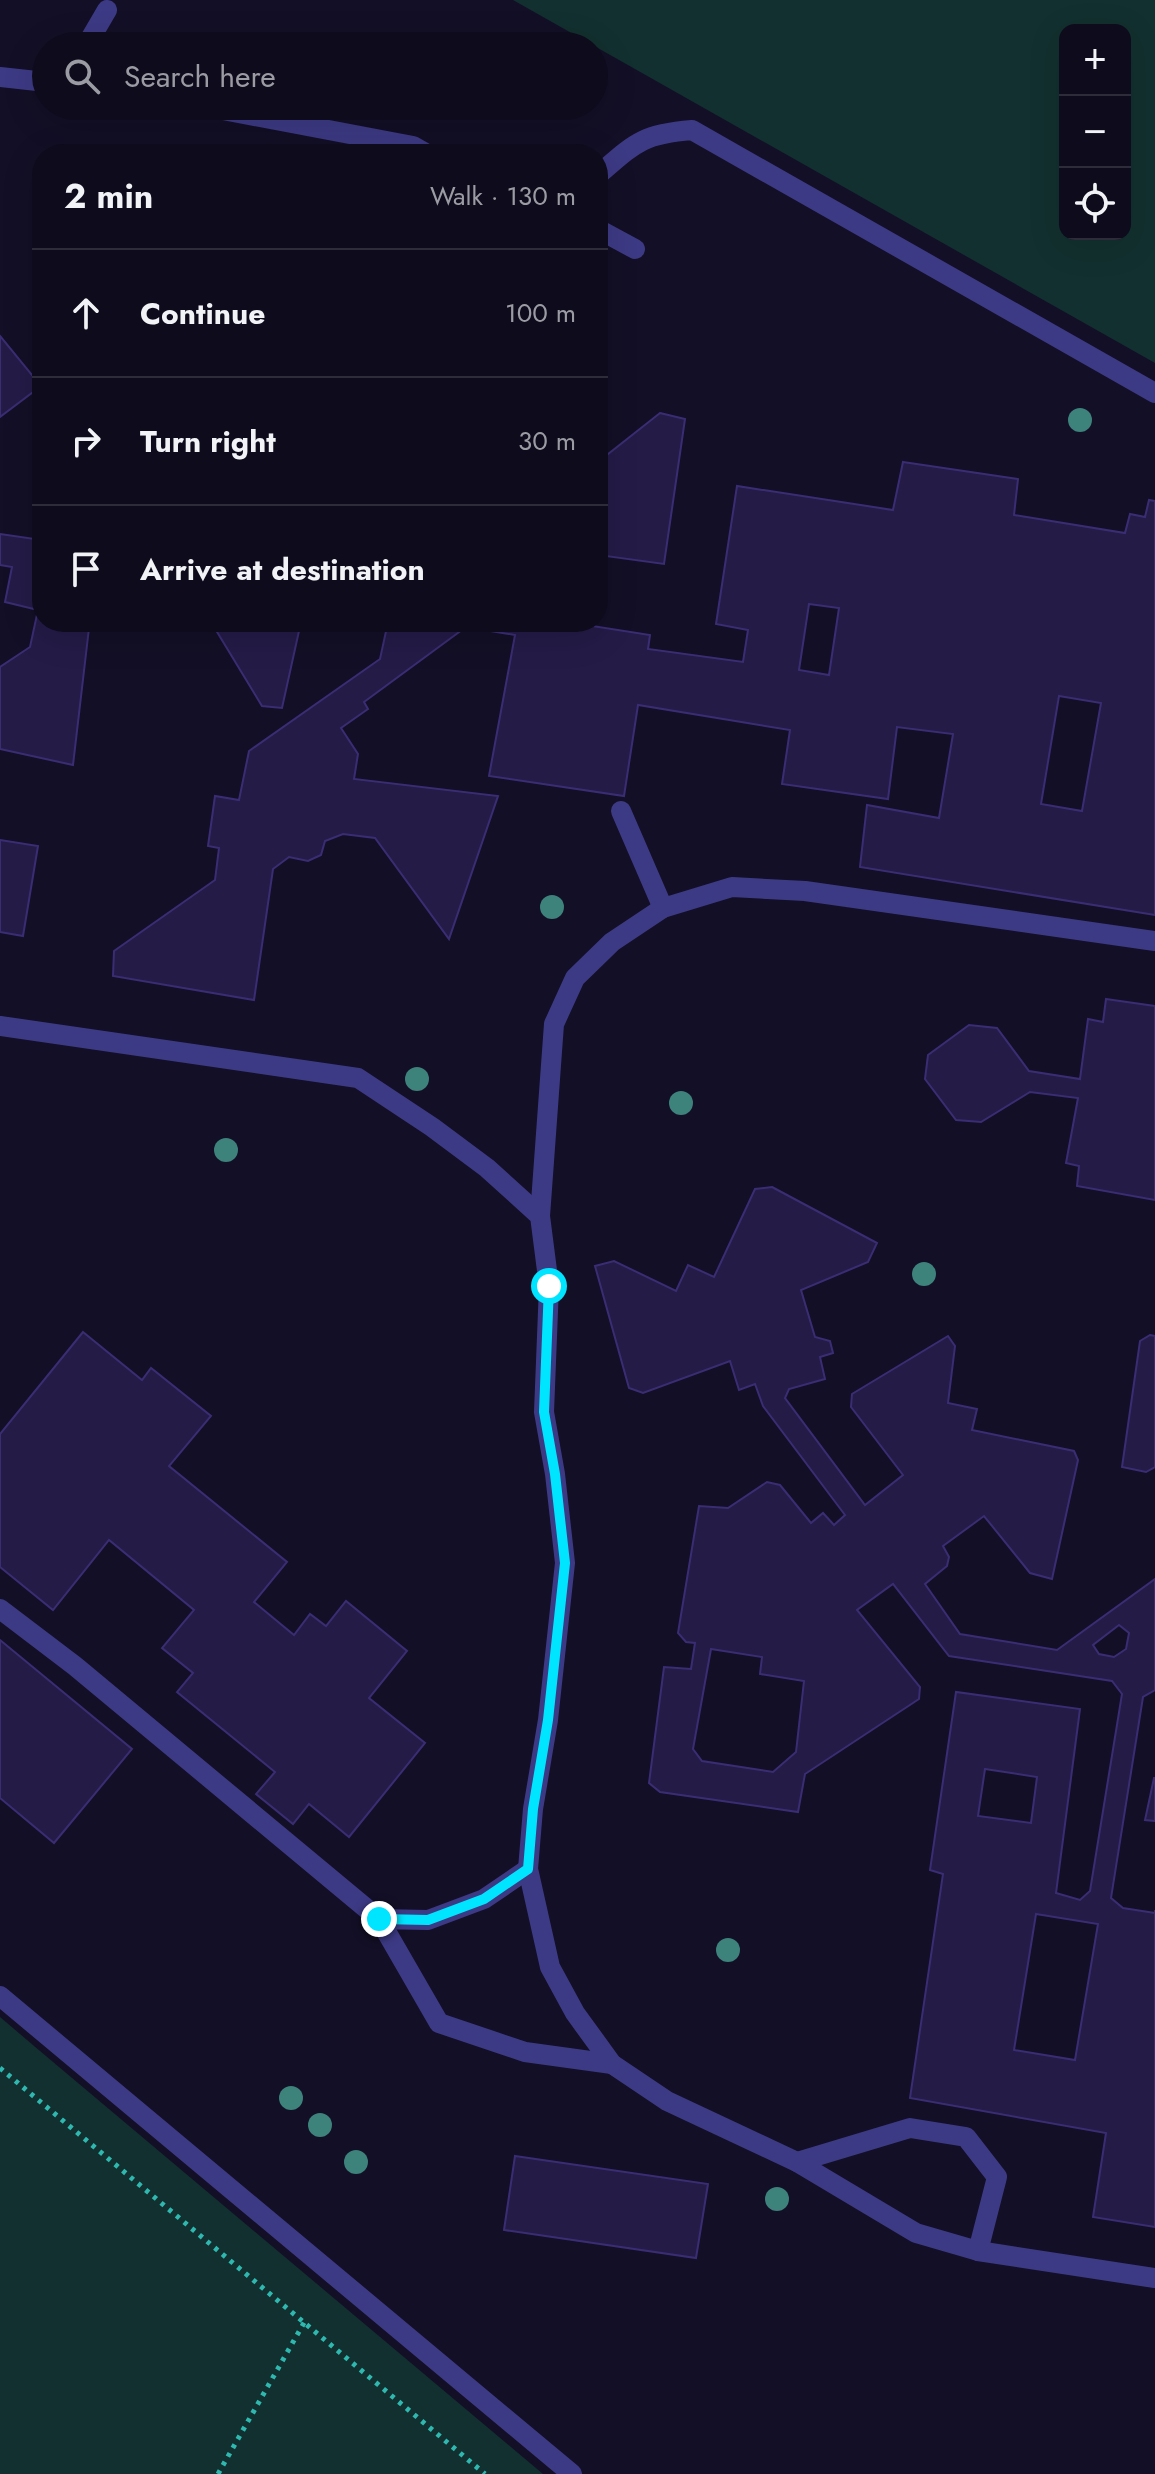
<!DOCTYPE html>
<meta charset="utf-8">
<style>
:root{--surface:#0e0b1c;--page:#1c1929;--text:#f1f3f6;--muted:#9b9ba3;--line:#2e2b3b}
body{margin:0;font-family:Jost,sans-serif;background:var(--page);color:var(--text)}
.controls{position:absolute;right:24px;top:24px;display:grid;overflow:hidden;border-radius:16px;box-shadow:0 8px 32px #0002}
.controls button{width:72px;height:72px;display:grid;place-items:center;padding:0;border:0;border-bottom:2px solid var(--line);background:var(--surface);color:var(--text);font:40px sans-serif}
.stop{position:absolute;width:24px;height:24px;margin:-18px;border:6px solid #00e5ff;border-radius:50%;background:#fff}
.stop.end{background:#00e5ff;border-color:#fff;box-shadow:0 2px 8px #0008}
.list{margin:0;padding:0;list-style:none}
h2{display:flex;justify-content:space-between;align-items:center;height:104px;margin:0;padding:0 32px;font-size:34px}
h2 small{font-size:26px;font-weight:400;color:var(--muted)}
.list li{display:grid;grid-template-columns:52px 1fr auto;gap:24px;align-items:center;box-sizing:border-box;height:128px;padding:0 32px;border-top:2px solid var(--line)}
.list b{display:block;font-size:30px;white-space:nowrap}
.list em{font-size:26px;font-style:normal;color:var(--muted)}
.icon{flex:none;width:44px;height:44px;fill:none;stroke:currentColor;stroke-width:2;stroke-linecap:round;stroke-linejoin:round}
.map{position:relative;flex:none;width:1155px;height:2474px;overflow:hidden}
.search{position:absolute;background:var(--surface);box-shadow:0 8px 32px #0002;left:32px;top:32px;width:576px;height:88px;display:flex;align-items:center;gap:20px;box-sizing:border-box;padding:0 28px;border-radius:44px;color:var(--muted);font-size:30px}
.panel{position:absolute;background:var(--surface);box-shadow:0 8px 32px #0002;left:32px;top:144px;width:576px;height:488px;border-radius:32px}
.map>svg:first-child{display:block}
</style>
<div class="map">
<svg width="1155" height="2474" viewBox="0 0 1155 2474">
<rect width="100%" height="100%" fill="#130f26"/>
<g fill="#12302f" fill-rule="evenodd">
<path d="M513 0H1155V363ZM1065 30H1125V234H1065Z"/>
<path d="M0 2017 40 2051 543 2474H0Z"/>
</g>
<g fill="#241b47" stroke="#3b2d73" stroke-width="2" fill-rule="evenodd">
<path d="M0 336 41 386 0 417Z"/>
<path d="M660 413 685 419 664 564 598 555V462Z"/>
<path d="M903 462 1018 479 1014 515 1125 533 1130 514 1145 517 1149 500 1155 501V915L860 867 867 805 939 818 953 734 897 727 888 799 782 784 790 730 638 705 624 796 489 776 515 635 466 627 364 702 368 709 341 728 358 754 354 779 498 796 449 939 375 838 343 834 325 841 321 855 308 861 289 857 273 869 254 1000 113 976 114 951 215 880 219 848 208 846 215 796 239 800 249 751 380 659 388 622H567L650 635 648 649 743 662 748 630 716 624 737 486 893 510ZM809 604 839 608 829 675 799 670ZM1059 696 1101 703 1082 811 1041 804Z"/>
<path d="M0 534 42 540V622H99L89 628 73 765 0 749V667L30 647 38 610 5 602 12 567 0 565Z"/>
<path d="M211 622H301L282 708 262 706Z"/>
<path d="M0 840 38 846 23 936 0 932Z"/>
<path d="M1106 999 1155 1006V1200L1077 1186 1079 1166 1066 1163 1078 1098 1030 1092 981 1122 956 1120 925 1079 928 1055 969 1025 997 1028 1029 1071 1080 1079 1088 1019 1103 1022Z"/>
<path d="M772 1187 877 1243 868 1262 801 1290 815 1337 830 1341 833 1353 820 1357 825 1379 789 1389 785 1398 865 1505 903 1475 851 1407 852 1394 948 1336 955 1346 948 1403 977 1409 972 1430 1074 1451 1078 1460 1052 1579 1030 1573 984 1516 943 1546 949 1557 947 1566 925 1584 960 1634 1057 1650 1155 1579V1690L1143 1697 1111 1898 1123 1908 1155 1913V1910V2227L1093 2217 1106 2133 910 2098 943 1874 930 1870 956 1692 1080 1709 1056 1893 1080 1900 1090 1891 1122 1694 1112 1681 949 1656 893 1584 857 1610 920 1687 919 1699 805 1774 798 1812 660 1792 649 1783 664 1667 691 1669 695 1643 686 1642 678 1633 699 1506 728 1508 767 1482 780 1485 811 1523 823 1513 834 1525 845 1515 763 1406 755 1384 739 1390 730 1361 643 1393 629 1388 595 1266 614 1261 676 1291 688 1265 714 1277 755 1189ZM1119 1625 1129 1633 1126 1649 1114 1657 1099 1654 1093 1645ZM711 1649 762 1657 760 1674 804 1681 796 1752 773 1772 702 1761 693 1749ZM985 1769 1037 1777 1031 1823 978 1816ZM1036 1914 1098 1924 1075 2060 1014 2050Z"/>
<path d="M83 1332 142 1380 151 1368 211 1416 169 1466 287 1562 254 1602 294 1635 310 1614 326 1626 346 1601 407 1651 369 1698 425 1743 349 1837 309 1804 293 1824 256 1794 275 1772 177 1692 193 1673 162 1648 194 1610 109 1540 53 1610 0 1567V1434Z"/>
<path d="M1150 1335 1155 1336V1467L1146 1472 1122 1467 1140 1341Z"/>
<path d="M0 1640 132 1749 54 1843 0 1798Z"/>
<path d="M1154 1778H1155V1821L1145 1820Z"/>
<path d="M515 2156 708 2184 696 2258 504 2230Z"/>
</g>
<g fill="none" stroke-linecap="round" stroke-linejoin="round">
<g stroke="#2fb8b0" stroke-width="5" stroke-dasharray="4 6" stroke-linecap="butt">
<path d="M0 2068 485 2474"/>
<path d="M218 2474 305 2321"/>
</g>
<g stroke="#3d3a85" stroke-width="20">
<path d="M86 46 107 10"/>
<path d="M0 77 46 82"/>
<path d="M202 106 413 146 427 154"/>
<path d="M598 175C635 143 642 134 692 130L1155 393"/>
<path d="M598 229 635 249"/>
<path d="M621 811 663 908"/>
<path d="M0 1026 358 1078 432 1127 487 1168 540 1216 549 1286 544 1412 555 1474 565 1563 548 1720 533 1809 528 1869 550 1967 575 2013 612 2064 667 2101 797 2162 916 2233 978 2251 1155 2278"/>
<path d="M540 1216 554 1024 575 978 612 942 663 908 732 887 805 891 1155 941"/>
<path d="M0 1609 75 1666 379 1919"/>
<path d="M528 1869 484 1899 428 1920 379 1919 439 2023 525 2052 612 2064"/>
<path d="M0 1996 572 2474"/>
<path d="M797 2162 910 2128 966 2137 997 2177 978 2251"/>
</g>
</g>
<g fill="#3d827b">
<circle cx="1080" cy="420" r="12"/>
<circle cx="552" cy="907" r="12"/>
<circle cx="417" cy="1079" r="12"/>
<circle cx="681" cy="1103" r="12"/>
<circle cx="226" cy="1150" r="12"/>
<circle cx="924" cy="1274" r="12"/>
<circle cx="728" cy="1950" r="12"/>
<circle cx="291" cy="2098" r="12"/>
<circle cx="320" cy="2125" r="12"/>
<circle cx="356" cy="2162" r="12"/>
<circle cx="777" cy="2199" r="12"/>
</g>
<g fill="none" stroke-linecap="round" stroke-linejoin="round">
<path stroke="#00e5ff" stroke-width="10" d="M379 1919 428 1920 484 1899 528 1869 533 1809 548 1720 565 1563 555 1474 544 1412 549 1286"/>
</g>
</svg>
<div class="controls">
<button>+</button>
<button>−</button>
<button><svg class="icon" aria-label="locate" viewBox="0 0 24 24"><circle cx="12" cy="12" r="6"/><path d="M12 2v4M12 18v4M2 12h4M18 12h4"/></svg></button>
</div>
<div class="stop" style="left:549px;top:1286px"></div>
<div class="stop end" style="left:379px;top:1919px"></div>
<div class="search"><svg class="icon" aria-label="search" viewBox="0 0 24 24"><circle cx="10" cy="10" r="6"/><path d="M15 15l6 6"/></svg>Search here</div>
<section class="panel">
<h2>2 min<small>Walk · 130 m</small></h2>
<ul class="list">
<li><svg class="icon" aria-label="ahead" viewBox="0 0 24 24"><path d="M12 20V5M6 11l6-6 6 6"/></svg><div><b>Continue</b></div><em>100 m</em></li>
<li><svg class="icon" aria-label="right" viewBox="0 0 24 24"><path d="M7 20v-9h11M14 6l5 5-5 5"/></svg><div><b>Turn right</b></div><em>30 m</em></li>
<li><svg class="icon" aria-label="arrive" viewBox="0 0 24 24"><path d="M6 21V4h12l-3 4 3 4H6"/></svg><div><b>Arrive at destination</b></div></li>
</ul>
</section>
</div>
